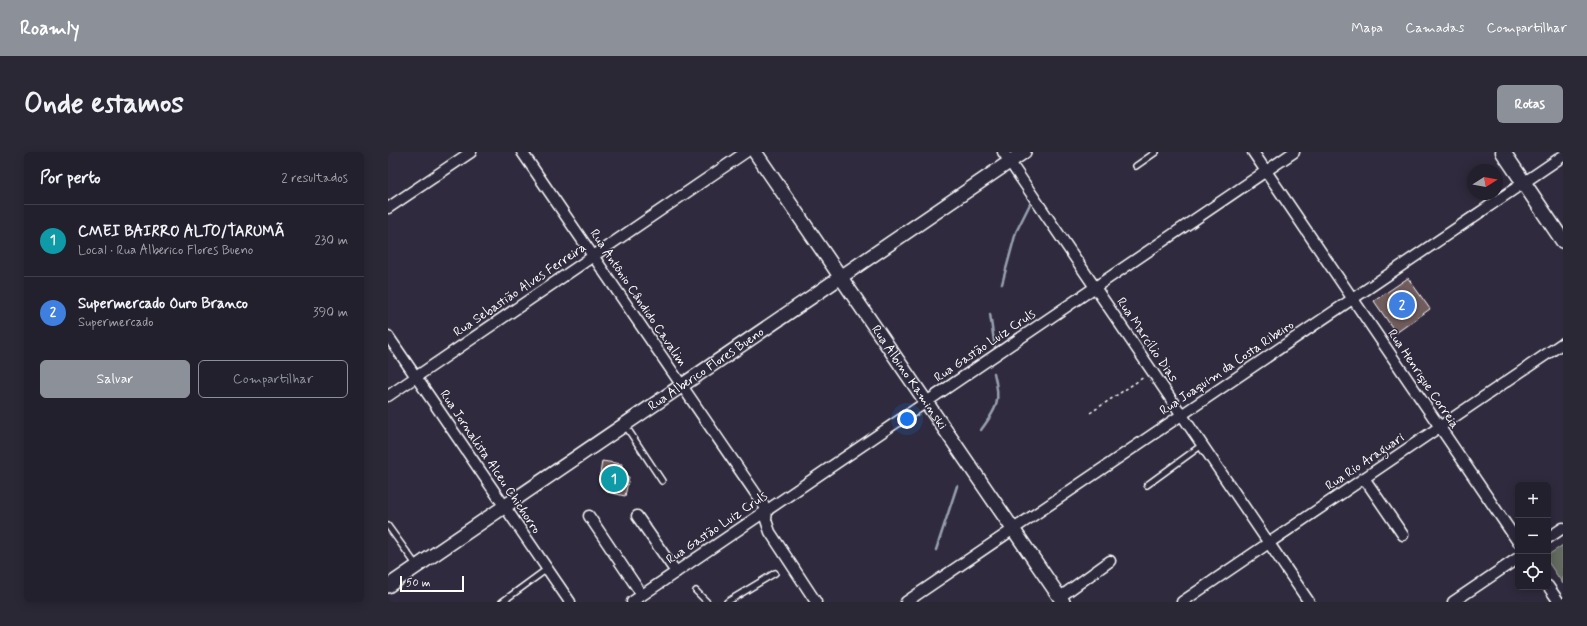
<!DOCTYPE html>
<html lang="pt">
<meta charset="utf-8">
<style>
:root{--surface:#23202e;--page:#2b2836;--text:#f1f3f6;--muted:#a3a3aa;--line:#403e4a;--accent:#8c9099}
body{margin:0;font-family:Mynerve,sans-serif;background:var(--page);color:var(--text)}
.controls{position:absolute;right:12px;bottom:12px;display:grid;overflow:hidden;border-radius:6px;box-shadow:0 2px 10px #0003}
.controls button{width:36px;height:36px;display:grid;place-items:center;padding:0;border:0;border-bottom:1px solid var(--line);background:var(--surface);color:var(--text);font:20px sans-serif}
.compass{position:absolute;left:1079px;top:12px;width:36px;height:36px;border-radius:50%;background:var(--surface);box-shadow:0 2px 10px #0003;rotate:79deg}
.scale{position:absolute;left:12px;bottom:10px;width:64px;box-sizing:border-box;padding-left:4px;border:2px solid #fff;border-top:0;font-size:11px;line-height:14px;white-space:nowrap;color:#fff;-webkit-text-stroke:3px #2f2a3d;paint-order:stroke}
.you{position:absolute;left:519px;top:267px;width:14px;height:14px;margin:-10px;border:3px solid #fff;border-radius:50%;background:#1a73e8;box-shadow:0 0 0 6px #1a73e833}
.badge{display:grid;place-items:center;width:26px;height:26px;border-radius:50%;background:var(--accent);color:#fff;font-size:13px;font-weight:700}
.pin{position:absolute;translate:-50% -50%;border:2px solid #fff;box-shadow:0 1px 4px #0006}
.list{margin:0;padding:0;list-style:none}
h2{display:flex;justify-content:space-between;align-items:center;height:52px;margin:0;padding:0 16px;font-size:17px}
h2 small{font-size:13px;font-weight:400;color:var(--muted)}
.list li{display:grid;grid-template-columns:26px 1fr auto;gap:12px;align-items:center;box-sizing:border-box;height:72px;padding:0 16px;border-top:1px solid var(--line)}
.list b{display:block;font-size:15px;white-space:nowrap}
.list p{margin:0;font-size:13px;white-space:nowrap;color:var(--muted)}
.list em{font-size:13px;font-style:normal;color:var(--muted)}
.actions{display:flex;gap:8px;padding:12px 16px}
.actions a{flex:1;padding:9px 0;border:1px solid var(--accent);border-radius:6px;text-align:center;font-size:14px;color:var(--accent)}
.actions .main{background:var(--accent);color:#fff}
.icon{flex:none;width:22px;height:22px;fill:none;stroke:currentColor;stroke-width:2;stroke-linecap:round;stroke-linejoin:round}
.map{position:relative;flex:none;width:1175px;height:450px;overflow:hidden;border-radius:6px}
header{display:flex;align-items:center;gap:24px;box-sizing:border-box;height:56px;padding:0 20px;background:var(--accent);color:#fff}
header strong{font-size:19px}
nav{display:flex;gap:22px;margin-inline-start:auto;font-size:14px}
.intro{display:flex;align-items:center;justify-content:space-between;box-sizing:border-box;height:96px;padding:0 24px}
h1{margin:0;font-size:28px}
.button{padding:10px 18px;border-radius:6px;background:var(--accent);color:#fff;font-size:14px;font-weight:700}
main{display:flex;gap:24px;padding:0 24px}
aside{flex:1;background:var(--surface);border-radius:6px;box-shadow:0 2px 10px #0003}
.map>svg:first-child{display:block}
</style>
<header>
<strong>Roamly</strong>
<nav><a>Mapa</a><a>Camadas</a><a>Compartilhar</a></nav>
</header>
<div class="intro"><h1>Onde estamos</h1><a class="button">Rotas</a></div>
<main>
<aside>
<h2>Por perto<small>2 resultados</small></h2>
<ul class="list">
<li><span class="badge" style="background:#0f9aa8">1</span><div><b>CMEI BAIRRO ALTO/TARUMÃ</b><p>Local · Rua Alberico Flores Bueno</p></div><em>230 m</em></li>
<li><span class="badge" style="background:#3f7fe0">2</span><div><b>Supermercado Ouro Branco</b><p>Supermercado</p></div><em>390 m</em></li>
</ul>
<div class="actions"><a class="main">Salvar</a><a>Compartilhar</a></div>
</aside>
<div class="map">
<svg width="1175" height="450" viewBox="0 0 1175 450">
<rect width="100%" height="100%" fill="#2f2a3d"/>
<filter id="ink" filterUnits="userSpaceOnUse"><feTurbulence type="fractalNoise" baseFrequency=".025" numOctaves="2"/><feDisplacementMap in="SourceGraphic" scale="8" xChannelSelector="R" yChannelSelector="G"/><feConvolveMatrix kernelMatrix="1 2 1 2 8 2 1 2 1" color-interpolation-filters="sRGB"/></filter>
<g filter="url(#ink)">
<path fill="#646b5e" stroke="#b2b5ae" d="M1175 393V432L1160 410V403Z"/>
<g fill="none" stroke-linecap="round" stroke-linejoin="round">
<g stroke="#98a2b2" stroke-width="2.5">
<path d="M614 132 628 80 643 50"/>
<path d="M602 162 607 196"/>
<path d="M593 278C610 255 613 249 606 221"/>
<path d="M548 398 569 334"/>
</g>
</g>
<g fill="#6f5b5c" stroke="#fff">
<path d="M1020 126 1042 157 1008 181 986 149Z"/>
<path d="M214 309 234 312 232 323 241 325 237 344 219 340 221 331 211 329Z"/>
</g>
<g fill="none" stroke-linecap="round" stroke-linejoin="round">
<g stroke="#fff" stroke-width="8">
<g id="service">
<path d="M748 14 768 0"/>
<path d="M237 273 274 329"/>
<path d="M759 333 814 293"/>
<path d="M0 374 29 414"/>
<path d="M308 439 319 450"/>
<path d="M114 450 159 417"/>
<path d="M339 450 387 421"/>
</g>
</g>
<g stroke="#fff" stroke-width="13">
<g id="minor">
<path d="M134 0 379 358 378 368 382 380 428 450"/>
<path d="M615 0 921 450"/>
<path d="M865 0 1130 390"/>
<path d="M0 56 83 0"/>
<path d="M0 184 182 450"/>
<path d="M0 244 358 0"/>
<path d="M976 326 1015 383"/>
<path d="M201 364 254 443"/>
<path d="M249 364 288 420"/>
<path d="M1160 386 1175 376"/>
<path d="M1160 434 1171 450"/>
<path d="M672 445 722 409"/>
<path d="M244 450 906 0"/>
<path d="M518 450 1175 4"/>
<path d="M794 450 1175 191"/>
<path d="M1065 450 1130 406"/>
</g>
</g>
<g stroke="#fff" stroke-width="16">
<g id="tertiary">
<path id="s1" d="M367 0 675 450"/>
<path id="s2" d="M0 434 636 0"/>
</g>
</g>
<g stroke="#fff" stroke-width="17">
<path id="secondary" d="M1115 0 1175 89"/>
</g>
<path stroke="#fff" stroke-width="1.5" stroke-dasharray="3 3" stroke-linecap="butt" d="M702 261 756 225"/>
<use href="#service" stroke="#2f2a3d" stroke-width="5"/>
<use href="#minor" stroke="#2f2a3d" stroke-width="10"/>
<use href="#tertiary" stroke="#2f2a3d" stroke-width="13"/>
<use href="#secondary" stroke="#2f2a3d" stroke-width="14"/>
</g>
</g>
<g text-anchor="middle" dominant-baseline="central" stroke-width="3" stroke-linejoin="round" paint-order="stroke">
<g font-size="13" fill="#fff" stroke="#2f2a3d">
<text transform="translate(132 138) rotate(-34)">Rua Sebastião Alves Ferreira</text>
<text transform="translate(250 146) rotate(56)">Rua Antônio Cândido Cavalim</text>
<text transform="translate(759 188) rotate(56)">Rua Marcílio Dias</text>
<text transform="translate(597 194) rotate(-34)">Rua Gastão Luiz Cruls</text>
<text transform="translate(839 216) rotate(-34)">Rua Joaquim da Costa Ribeiro</text>
<text stroke="none"><textPath href="#s2" startOffset="385">Rua Alberico Flores Bueno</textPath></text>
<text stroke="none"><textPath href="#s1" startOffset="273">Rua Albino Kaminski</textPath></text>
<text transform="translate(1035 227) rotate(56)">Rua Henrique Correia</text>
<text transform="translate(102 310) rotate(56)">Rua Jornalista Alceu Chichorro</text>
<text transform="translate(977 310) rotate(-34)">Rua Rio Araguari</text>
<text transform="translate(329 376) rotate(-34)">Rua Gastão Luiz Cruls</text>
</g>
</g>
</svg>
<div class="controls">
<button>+</button>
<button>−</button>
<button><svg class="icon" aria-label="locate" viewBox="0 0 24 24"><circle cx="12" cy="12" r="6"/><path d="M12 2v4M12 18v4M2 12h4M18 12h4"/></svg></button>
</div>
<svg class="compass" viewBox="-18 -18 36 36"><path d="M0-13l5 13h-10z" fill="#e53935"/><path d="M0 13l5-13h-10z" fill="#a3a3aa"/></svg>
<div class="scale">50 m</div>
<div class="you"></div>
<div class="pin badge" style="left:226px;top:327px;background:#0f9aa8">1</div>
<div class="pin badge" style="left:1014px;top:153px;background:#3f7fe0">2</div>
</div>
</main>
